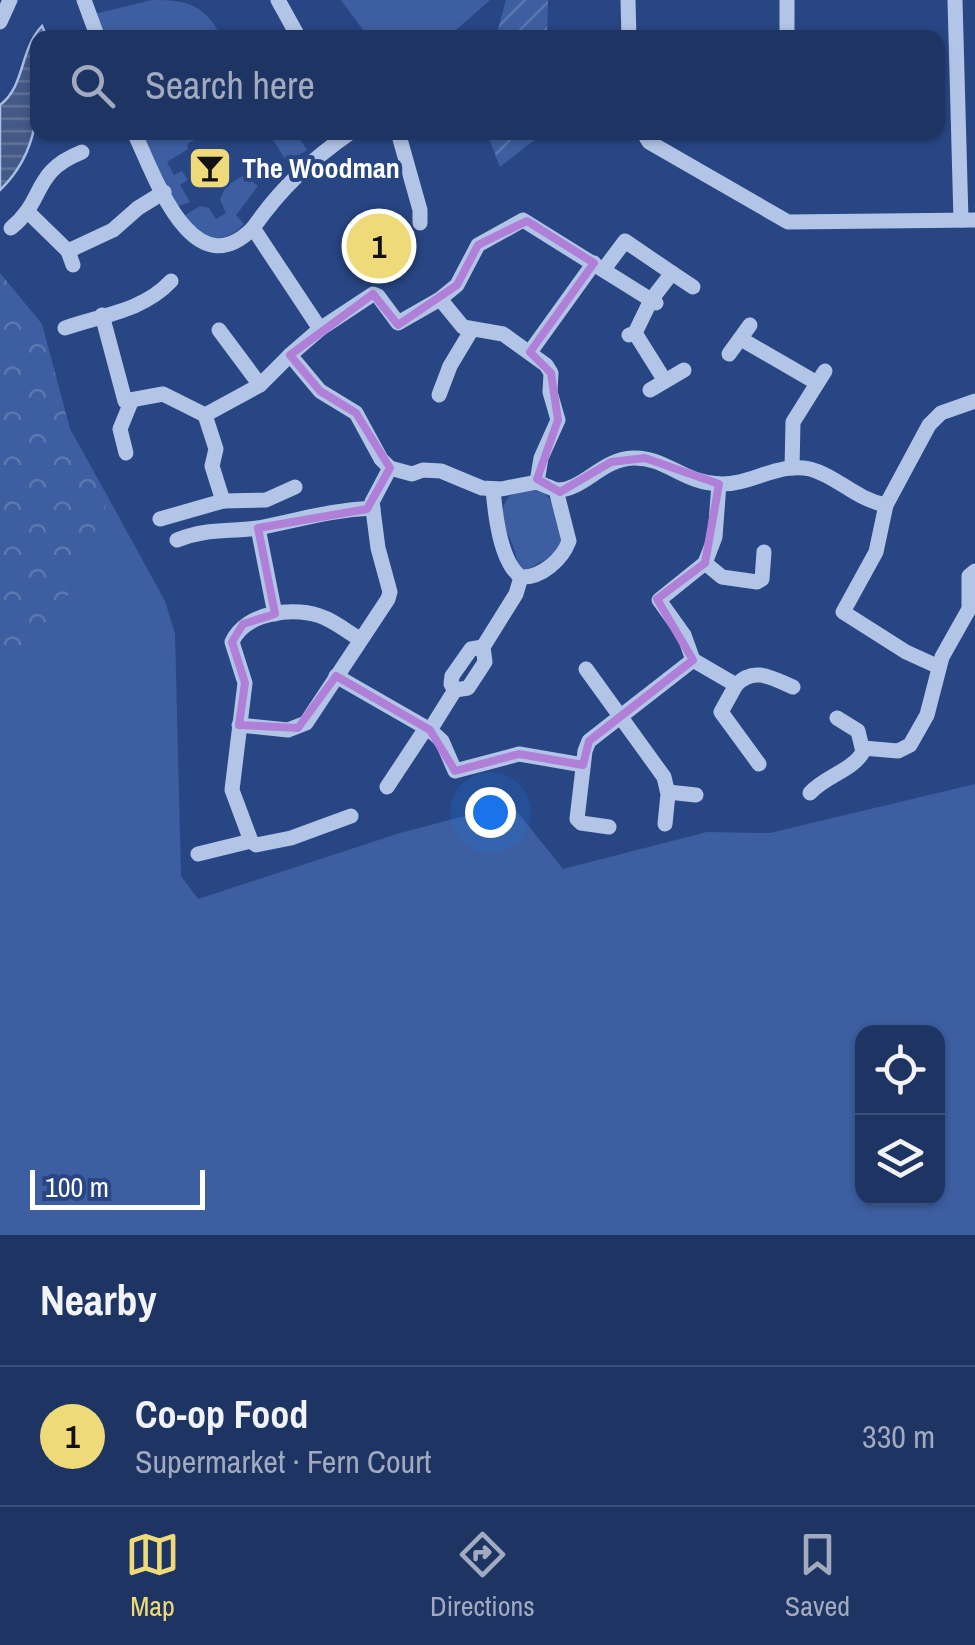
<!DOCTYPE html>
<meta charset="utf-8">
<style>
:root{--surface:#1e3463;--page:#2b3f6c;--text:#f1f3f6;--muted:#a1aabe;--line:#3c4f78;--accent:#efda79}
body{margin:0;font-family:"Archivo Narrow",sans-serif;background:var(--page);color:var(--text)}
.controls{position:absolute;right:30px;bottom:30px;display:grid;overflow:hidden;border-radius:20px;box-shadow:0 2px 8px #0004}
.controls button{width:90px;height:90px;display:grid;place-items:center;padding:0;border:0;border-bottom:2px solid var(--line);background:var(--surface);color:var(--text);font:50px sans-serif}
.scale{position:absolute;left:30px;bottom:25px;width:175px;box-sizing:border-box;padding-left:10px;border:5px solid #fff;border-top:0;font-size:28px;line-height:35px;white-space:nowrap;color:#fff;-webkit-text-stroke:8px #284684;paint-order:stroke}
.you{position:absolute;left:490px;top:812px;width:35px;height:35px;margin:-25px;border:8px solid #fff;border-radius:50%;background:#1a73e8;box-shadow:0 0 0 15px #1a73e833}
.badge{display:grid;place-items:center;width:65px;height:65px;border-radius:50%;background:var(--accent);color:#111;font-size:32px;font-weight:700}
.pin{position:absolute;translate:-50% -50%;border:5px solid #fff;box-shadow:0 2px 10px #0006}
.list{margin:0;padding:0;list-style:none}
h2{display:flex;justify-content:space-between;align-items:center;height:130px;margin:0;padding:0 40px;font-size:42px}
h2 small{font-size:32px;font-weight:400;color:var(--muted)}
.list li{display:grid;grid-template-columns:65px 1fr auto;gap:30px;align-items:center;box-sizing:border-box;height:140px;padding:0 40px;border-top:2px solid var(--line)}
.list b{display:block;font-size:38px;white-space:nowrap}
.list p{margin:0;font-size:32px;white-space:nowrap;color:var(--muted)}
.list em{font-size:32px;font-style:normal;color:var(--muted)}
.icon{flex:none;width:55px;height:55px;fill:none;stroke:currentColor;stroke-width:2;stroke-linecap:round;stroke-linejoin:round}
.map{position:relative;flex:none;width:975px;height:1235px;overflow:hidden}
.search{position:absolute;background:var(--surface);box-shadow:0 2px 8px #0004;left:30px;right:30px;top:30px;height:110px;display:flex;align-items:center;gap:25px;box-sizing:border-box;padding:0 35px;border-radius:20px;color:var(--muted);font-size:38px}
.sheet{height:270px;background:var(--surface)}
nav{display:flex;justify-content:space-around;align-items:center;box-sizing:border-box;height:140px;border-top:2px solid var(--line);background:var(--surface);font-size:28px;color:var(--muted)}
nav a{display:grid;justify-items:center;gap:5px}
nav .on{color:var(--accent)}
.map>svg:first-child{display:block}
</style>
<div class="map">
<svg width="975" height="1235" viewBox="0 0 975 1235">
<defs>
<pattern id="forest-crowns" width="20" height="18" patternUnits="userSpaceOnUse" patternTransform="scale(2.5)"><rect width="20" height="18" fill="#3d5fa1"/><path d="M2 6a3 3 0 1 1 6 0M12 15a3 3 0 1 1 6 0" fill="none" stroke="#5a77af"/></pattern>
<pattern id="garden-furrows" width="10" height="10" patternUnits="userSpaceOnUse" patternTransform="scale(2.5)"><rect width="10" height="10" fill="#3d5fa1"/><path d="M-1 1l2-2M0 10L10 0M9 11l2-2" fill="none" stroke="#5a77af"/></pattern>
<pattern id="water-rules" width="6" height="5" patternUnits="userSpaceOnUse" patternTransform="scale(2.5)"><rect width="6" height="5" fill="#445986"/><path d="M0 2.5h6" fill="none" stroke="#607298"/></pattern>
</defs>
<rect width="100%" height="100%" fill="#284684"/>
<g fill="#3d5fa1" fill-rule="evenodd">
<path d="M152 0C188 0 203 4 222 37H98L90 15Z"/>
<path d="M341 0H490L448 37 369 38Z"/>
<path d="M134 133H198L200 137 187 144 188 149 167 162 174 175 182 171 188 180 180 185 190 202 174 208Z"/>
<path d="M269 133H296L307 150 287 162Z"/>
<path d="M244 175 258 186 236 215 244 224C228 241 213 241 191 236L182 217 200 206 209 208 216 219 226 213 220 200 226 186Z"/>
<path d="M534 488C556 495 558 518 564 538L552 556 526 570C516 564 518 560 514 549 507 528 493 514 511 495Z"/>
<path d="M109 499 165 601 175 634 181 876 198 899 400 833 511 804 563 869 707 832 770 833 975 784V1235H0V677L57 621ZM862 1032H938V1198H862Z"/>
</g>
<path fill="url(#forest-crowns)" d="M0 273 42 324 70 429 109 499 57 621 0 677Z"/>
<g fill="url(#garden-furrows)">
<path d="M506 0H548L547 37H496Z"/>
<path d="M544 132 500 167 487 133V132Z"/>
</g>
<path fill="url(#water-rules)" stroke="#a8bee7" stroke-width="2.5" d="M42 26 47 37 38 38C38 94 45 147 0 190V105C26 85 19 50 42 26Z"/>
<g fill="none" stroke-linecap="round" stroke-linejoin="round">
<g stroke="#b3c5e7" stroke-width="15">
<path d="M84 0 98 38"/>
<path d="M278 0 299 38"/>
<path d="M628 0 629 38"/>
<path d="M787 0V38"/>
<path d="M955 0 961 220"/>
<path d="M0 22 10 0"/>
<path d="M134 132C155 177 193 289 253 228"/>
<path d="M398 132 420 210V223"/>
<path d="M643 132 649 142 788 222 975 220"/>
<path d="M28 212 68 251 73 265"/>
<path d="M11 228C46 200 31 172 82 152"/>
<path d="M68 251 113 230 138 208 164 192"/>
<path d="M604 269 625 241 672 273 651 300 635 333 629 335"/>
<path d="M672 273 693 287"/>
<path d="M440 299 457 285 478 245 523 220 656 303"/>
<path d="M102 315 125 401 163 394 205 415 260 385 290 355"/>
<path d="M65 328C102 315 143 311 171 281"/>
<path d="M320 329 253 228C281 188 311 160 351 132"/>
<path d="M219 330 260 385"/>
<path d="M635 333 665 381"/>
<path d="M741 339 817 383"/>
<path d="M530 352 594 263"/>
<path d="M729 354 750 325"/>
<path d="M650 390 684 370"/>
<path d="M439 395 450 366 471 331"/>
<path d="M205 415 216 449 212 466 223 501 266 500 295 487"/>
<path d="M126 453 120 429 131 402"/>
<path d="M792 468 793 422 825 371"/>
<path d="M493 489C495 513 500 562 521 577 541 578 562 560 569 541L556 490 537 482 501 489 482 488 441 471 423 470 412 474 390 468 381 459 356 413 320 391 290 355 320 329 373 294 378 296 398 323 440 299 463 327 503 334 546 365 551 373 550 392 558 420 541 458 537 482"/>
<path d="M556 490C583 491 601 459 633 458 666 457 683 483 720 484 751 485 778 462 810 469 837 476 855 499 886 505"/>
<path d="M160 519 223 501"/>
<path d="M258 528 275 614"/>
<path d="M177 540C209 527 232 533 263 527 303 519 331 510 373 508"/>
<path d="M705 563 722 577 757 582 762 579 764 552"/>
<path d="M693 660 736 685C754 666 772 678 793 687"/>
<path d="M939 667 906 652 843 612 876 552 886 505 929 425 941 413 975 401"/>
<path d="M586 669 664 777 668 794 665 824"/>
<path d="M336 676 430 730 442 741 455 771 519 754 583 765"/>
<path d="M736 685 721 712 759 764"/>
<path d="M455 690 451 684 452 676 471 649 483 647"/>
<path d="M239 725 288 730 306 723 388 599 390 592 378 548 372 502 390 468"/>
<path d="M430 730 455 690 468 688 485 662 483 647 516 594 521 577"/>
<path d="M863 748 898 751 910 745 927 715 942 657 969 609V576L975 571"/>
<path d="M387 787 426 728"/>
<path d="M668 792 696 795"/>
<path d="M810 793C825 776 852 771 863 752L858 731 837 718"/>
<path d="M351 816 291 838 256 845 251 841 232 790 245 683 232 642C245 612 296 605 325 618 337 623 349 633 360 639"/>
<path d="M609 827 581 823 577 819 585 751 589 741 693 660 684 635 659 600 705 563 715 537 719 484"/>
<path d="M198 854 251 841"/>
</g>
</g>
<path fill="none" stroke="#b080d9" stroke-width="8" stroke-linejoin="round" d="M527 221 594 263 530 352 551 373 558 420 537 479 560 492 611 462 645 458 719 484 705 563 657 599 693 660 589 741 583 765 519 754 455 771 430 730 336 676 298 728 239 725 245 683 232 642 243 624 275 614 258 528 367 509 390 468 356 413 320 391 290 355 373 294 398 325 457 285 478 245Z"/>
<defs>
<g id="bar-square" transform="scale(2.25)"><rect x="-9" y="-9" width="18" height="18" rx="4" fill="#efda79" stroke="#284684"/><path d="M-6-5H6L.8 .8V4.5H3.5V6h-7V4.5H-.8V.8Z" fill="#111"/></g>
</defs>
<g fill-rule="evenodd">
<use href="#bar-square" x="210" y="168"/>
</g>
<g text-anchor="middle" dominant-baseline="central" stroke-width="8" stroke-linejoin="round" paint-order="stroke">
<g font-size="28" font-weight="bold" fill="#fff" stroke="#284684" text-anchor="start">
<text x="242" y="168">The Woodman</text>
</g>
</g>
</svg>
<div class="controls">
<button><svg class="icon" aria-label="locate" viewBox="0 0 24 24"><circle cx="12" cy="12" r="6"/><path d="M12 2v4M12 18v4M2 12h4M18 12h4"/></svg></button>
<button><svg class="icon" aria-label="layers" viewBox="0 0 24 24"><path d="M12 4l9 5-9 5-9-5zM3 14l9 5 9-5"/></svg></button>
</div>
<div class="scale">100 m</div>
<div class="you"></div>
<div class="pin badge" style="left:379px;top:246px">1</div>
<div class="search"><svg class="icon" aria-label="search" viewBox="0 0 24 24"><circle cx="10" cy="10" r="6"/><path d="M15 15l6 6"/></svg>Search here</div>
</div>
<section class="sheet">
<h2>Nearby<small></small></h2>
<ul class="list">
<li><span class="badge">1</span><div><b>Co-op Food</b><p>Supermarket · Fern Court</p></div><em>330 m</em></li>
</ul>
</section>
<nav>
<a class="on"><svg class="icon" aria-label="map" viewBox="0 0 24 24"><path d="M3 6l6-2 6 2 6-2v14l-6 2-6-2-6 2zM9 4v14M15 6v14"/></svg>Map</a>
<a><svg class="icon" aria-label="directions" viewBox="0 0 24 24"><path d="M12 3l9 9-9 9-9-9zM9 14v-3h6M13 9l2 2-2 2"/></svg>Directions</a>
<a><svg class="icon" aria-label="saved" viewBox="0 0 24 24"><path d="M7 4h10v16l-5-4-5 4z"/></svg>Saved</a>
</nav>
